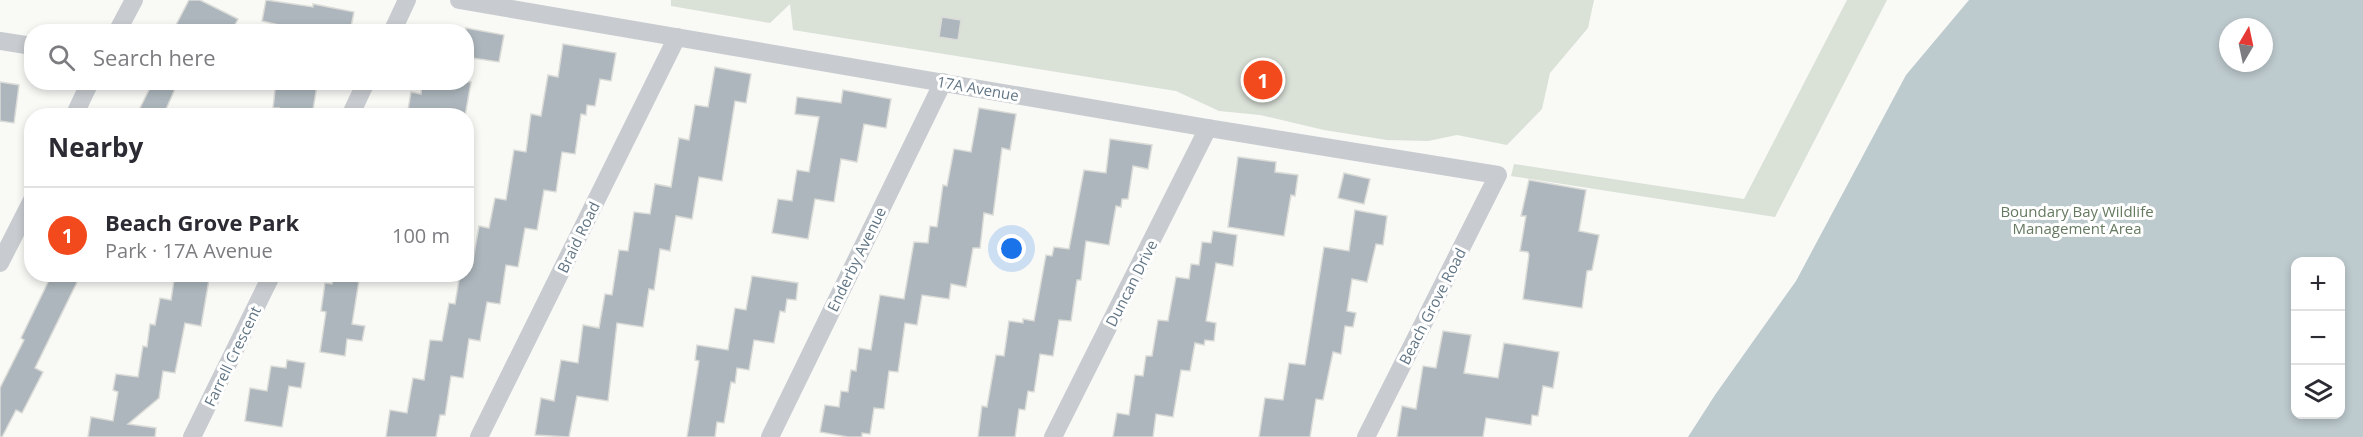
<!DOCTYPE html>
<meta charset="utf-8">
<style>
:root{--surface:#fff;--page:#f2f2f3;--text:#2b2b33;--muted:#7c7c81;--line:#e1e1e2;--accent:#f2491d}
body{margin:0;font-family:"Open Sans",sans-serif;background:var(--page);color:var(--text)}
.controls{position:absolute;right:18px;bottom:18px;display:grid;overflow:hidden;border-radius:12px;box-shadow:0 3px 9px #0003}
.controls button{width:54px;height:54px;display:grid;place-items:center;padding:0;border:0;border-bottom:2px solid var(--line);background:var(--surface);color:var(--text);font:30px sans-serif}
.compass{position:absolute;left:2219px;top:18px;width:54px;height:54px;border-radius:50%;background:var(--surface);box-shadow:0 3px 9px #0003;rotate:9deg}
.you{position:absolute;left:1012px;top:249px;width:21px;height:21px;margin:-15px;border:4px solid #fff;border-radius:50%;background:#1a73e8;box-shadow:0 0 0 9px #1a73e833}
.badge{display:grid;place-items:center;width:39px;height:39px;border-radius:50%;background:var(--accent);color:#fff;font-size:20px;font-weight:700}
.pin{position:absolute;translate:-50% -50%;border:3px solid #fff;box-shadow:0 2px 6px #0006}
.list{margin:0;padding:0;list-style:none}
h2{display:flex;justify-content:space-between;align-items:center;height:78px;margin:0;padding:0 24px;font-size:26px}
h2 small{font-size:20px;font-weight:400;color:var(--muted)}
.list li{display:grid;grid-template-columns:39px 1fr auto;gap:18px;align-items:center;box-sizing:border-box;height:96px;padding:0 24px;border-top:2px solid var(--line)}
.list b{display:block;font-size:22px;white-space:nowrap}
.list p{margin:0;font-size:20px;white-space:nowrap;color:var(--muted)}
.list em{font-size:20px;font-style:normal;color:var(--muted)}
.icon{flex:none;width:33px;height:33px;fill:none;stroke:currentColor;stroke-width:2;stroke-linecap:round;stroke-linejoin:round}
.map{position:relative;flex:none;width:2363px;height:437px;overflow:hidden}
.search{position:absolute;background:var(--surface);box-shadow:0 3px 9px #0003;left:24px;top:24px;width:450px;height:66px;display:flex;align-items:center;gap:15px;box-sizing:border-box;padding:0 21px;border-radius:24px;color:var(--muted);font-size:22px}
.panel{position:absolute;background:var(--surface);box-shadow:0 3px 9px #0003;left:24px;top:108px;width:450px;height:174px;border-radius:24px}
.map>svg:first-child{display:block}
</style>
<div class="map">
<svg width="2363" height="437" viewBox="0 0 2363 437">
<rect width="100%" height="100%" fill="#f9f9f6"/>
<g fill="#dae1d7">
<path d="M671 0H1594L1588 28 1550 73 1542 109 1507 145 1457 135 1428 141 1387 140 1324 130 1260 115 1219 111 1176 91 793 30 790 4 770 23 671 6Z"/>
<path d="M1847 0H1887L1775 217 1511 176 1514 164 1744 199Z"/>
</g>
<path fill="#bdcace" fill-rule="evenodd" d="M1969 0H2363V437H1688L1715 395 1796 281 1906 75ZM2228 27H2264V63H2228ZM2296 262H2340V414H2296Z"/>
<g fill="#acb6bc" stroke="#dbdbd8" stroke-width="1.5">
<path d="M189 0H200L238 19 231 32H189L176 25Z"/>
<path d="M266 0 313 7V4L354 12 350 32H308L262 21Z"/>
<path d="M942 17 961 20 958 40 939 37Z"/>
<path d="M466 28 504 35 499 62 466 57Z"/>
<path d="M563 44 616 53 611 81 600 79 595 106 587 105 586 115 581 114 575 154 562 152 556 192 544 190 537 230 525 228 518 267 506 265 500 304 487 302 480 341 469 339 463 378 451 376 445 415H440L436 437H386L390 410 407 413 413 378 424 380 430 340 442 341 449 303 455 304 460 274H466V265L472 266 479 226 489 228 495 198 506 200 514 150 526 152 531 114 541 116 548 75 558 77Z"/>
<path d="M715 67 751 74 746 103 735 101 722 181 699 177 692 219 676 216 670 251 660 249 654 290 649 289 643 327 617 323 608 401 577 396 569 437 535 435 541 398 554 401 561 360 578 363 583 325 599 328 605 294 612 295 619 250 628 251 634 212 650 214 655 184 671 187 679 138 689 140 695 105 708 107Z"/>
<path d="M0 82 19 85 14 123 0 121Z"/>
<path d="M153 82H178L163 116H136Z"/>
<path d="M276 82 317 85 312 116H278L279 108H273Z"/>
<path d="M422 82H471L465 116H407L411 92 421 94Z"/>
<path d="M843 90 891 99 886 128 864 124 857 162 841 159 834 202 815 199 808 239 772 233 778 199 792 201 797 170 809 172 819 117 795 114 797 97 841 103Z"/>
<path d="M979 108 1016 114 1010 150 1002 148 993 215 984 213 980 248H973L966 287 951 284 949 299 922 295 917 325 905 323 898 372 889 371 884 409 874 408 870 434 862 433V437H848L820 432 825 405 839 407 841 391 848 392 851 370 856 371 859 348 871 350 880 295 904 299 914 242 928 243 930 226 937 227 943 185 947 186 954 149 971 152Z"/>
<path d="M1110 139 1152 145 1148 169 1133 166 1128 199H1122L1121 207 1116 206 1109 245 1086 241 1081 280H1077L1071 321 1059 320 1053 356 1040 354 1034 392 1028 391 1025 410 1019 409 1015 437H978L982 406 987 407 996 355 1004 356 1009 321 1023 323V319L1034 321 1046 255 1052 256 1054 247 1069 249 1084 170 1106 173Z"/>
<path d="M1238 157 1276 162 1275 172 1298 175 1295 196 1291 195 1284 236 1228 227Z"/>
<path d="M1344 173 1370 179 1364 204 1338 198Z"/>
<path d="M1529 180 1586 190 1579 231 1599 235 1592 270 1587 271 1582 308 1523 299 1529 255 1528 252 1520 251 1526 216H1521Z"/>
<path d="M1355 210 1387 216 1383 245 1376 244 1367 282 1352 279 1347 311 1356 313 1353 327 1345 326 1341 354 1333 352 1323 400 1316 399 1310 437H1259L1265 398 1283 400 1289 363 1305 365 1324 247 1349 251Z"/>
<path d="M1213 231 1237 235 1233 266 1216 263 1206 321 1216 323 1214 341 1205 340 1204 345 1195 343 1190 371 1181 370 1173 417 1156 414 1153 437H1113L1117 413 1129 415 1135 375 1143 376 1146 356H1152L1158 320 1168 321 1176 277 1189 279 1191 264 1199 265 1202 242 1211 243Z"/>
<path d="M52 274H81L35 368 43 372 22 413 16 410 2 437H0V388L24 340 21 338Z"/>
<path d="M175 274H210L201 326 185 323 175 373 163 371 159 398 128 424 156 428 155 437H88L91 417 113 421 118 392 113 390 116 374 138 377 143 346 147 347 150 324 155 325 160 298 171 300Z"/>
<path d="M333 274H360L352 324 365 326 362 341 347 339 345 356 320 352 326 312 321 311 325 283 332 284Z"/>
<path d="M752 276 798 283 796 300 787 299 785 312 780 311 774 343 754 340 749 370 737 368 735 383 731 382 724 423 717 422 715 437H687L699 361 695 360 697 345 728 350 735 308 746 310Z"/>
<path d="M1443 331 1471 335 1464 373 1498 378 1504 343 1559 352 1553 388 1543 386 1538 416 1532 415 1531 425 1486 418 1483 437H1397L1402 406 1416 409 1423 366 1436 368Z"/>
<path d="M287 360 305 363 301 388 289 386 282 427 245 421 250 388 267 391 271 366 286 368Z"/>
</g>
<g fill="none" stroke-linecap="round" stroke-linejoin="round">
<g stroke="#c8ccd0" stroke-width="18">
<path d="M459 0 1208 128 1498 175 1366 437"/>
<path d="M117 32 134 0"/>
<path d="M392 32 407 0"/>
<path d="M0 41 32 46"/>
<path d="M74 116 90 82"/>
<path d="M350 116 366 82"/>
<path d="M0 263 32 200"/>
<path d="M192 437 272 274"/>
<path d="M479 437 677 37"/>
<path d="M770 437 943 82"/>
<path d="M1053 437 1208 128"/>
</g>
</g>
<g text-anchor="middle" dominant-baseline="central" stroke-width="6" stroke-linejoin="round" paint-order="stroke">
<g font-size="15" fill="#617584" stroke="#fff">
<text transform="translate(978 88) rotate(10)">17A Avenue</text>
<text transform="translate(578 237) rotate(-64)">Braid Road</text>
<text transform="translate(856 259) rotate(-64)">Enderby Avenue</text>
<text transform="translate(1131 283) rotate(-63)">Duncan Drive</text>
<text transform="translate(1432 306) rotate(-63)">Beach Grove Road</text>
<text transform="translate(232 356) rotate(-64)">Farrell Crescent</text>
</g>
<g font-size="15" fill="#667a61" stroke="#fff">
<text x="2077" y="211">Boundary Bay Wildlife<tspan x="2077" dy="17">Management Area</tspan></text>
</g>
</g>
</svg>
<div class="controls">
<button>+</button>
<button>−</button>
<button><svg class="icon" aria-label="layers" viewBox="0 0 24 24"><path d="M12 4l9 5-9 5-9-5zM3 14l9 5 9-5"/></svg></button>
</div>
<svg class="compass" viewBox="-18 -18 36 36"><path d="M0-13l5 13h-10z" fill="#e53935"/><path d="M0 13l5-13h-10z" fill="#7c7c81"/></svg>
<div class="you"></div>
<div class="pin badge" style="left:1263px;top:80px">1</div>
<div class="search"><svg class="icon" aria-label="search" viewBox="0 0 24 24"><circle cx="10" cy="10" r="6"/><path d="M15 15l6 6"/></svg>Search here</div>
<section class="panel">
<h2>Nearby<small></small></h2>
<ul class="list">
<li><span class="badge">1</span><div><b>Beach Grove Park</b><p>Park · 17A Avenue</p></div><em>100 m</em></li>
</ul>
</section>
</div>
